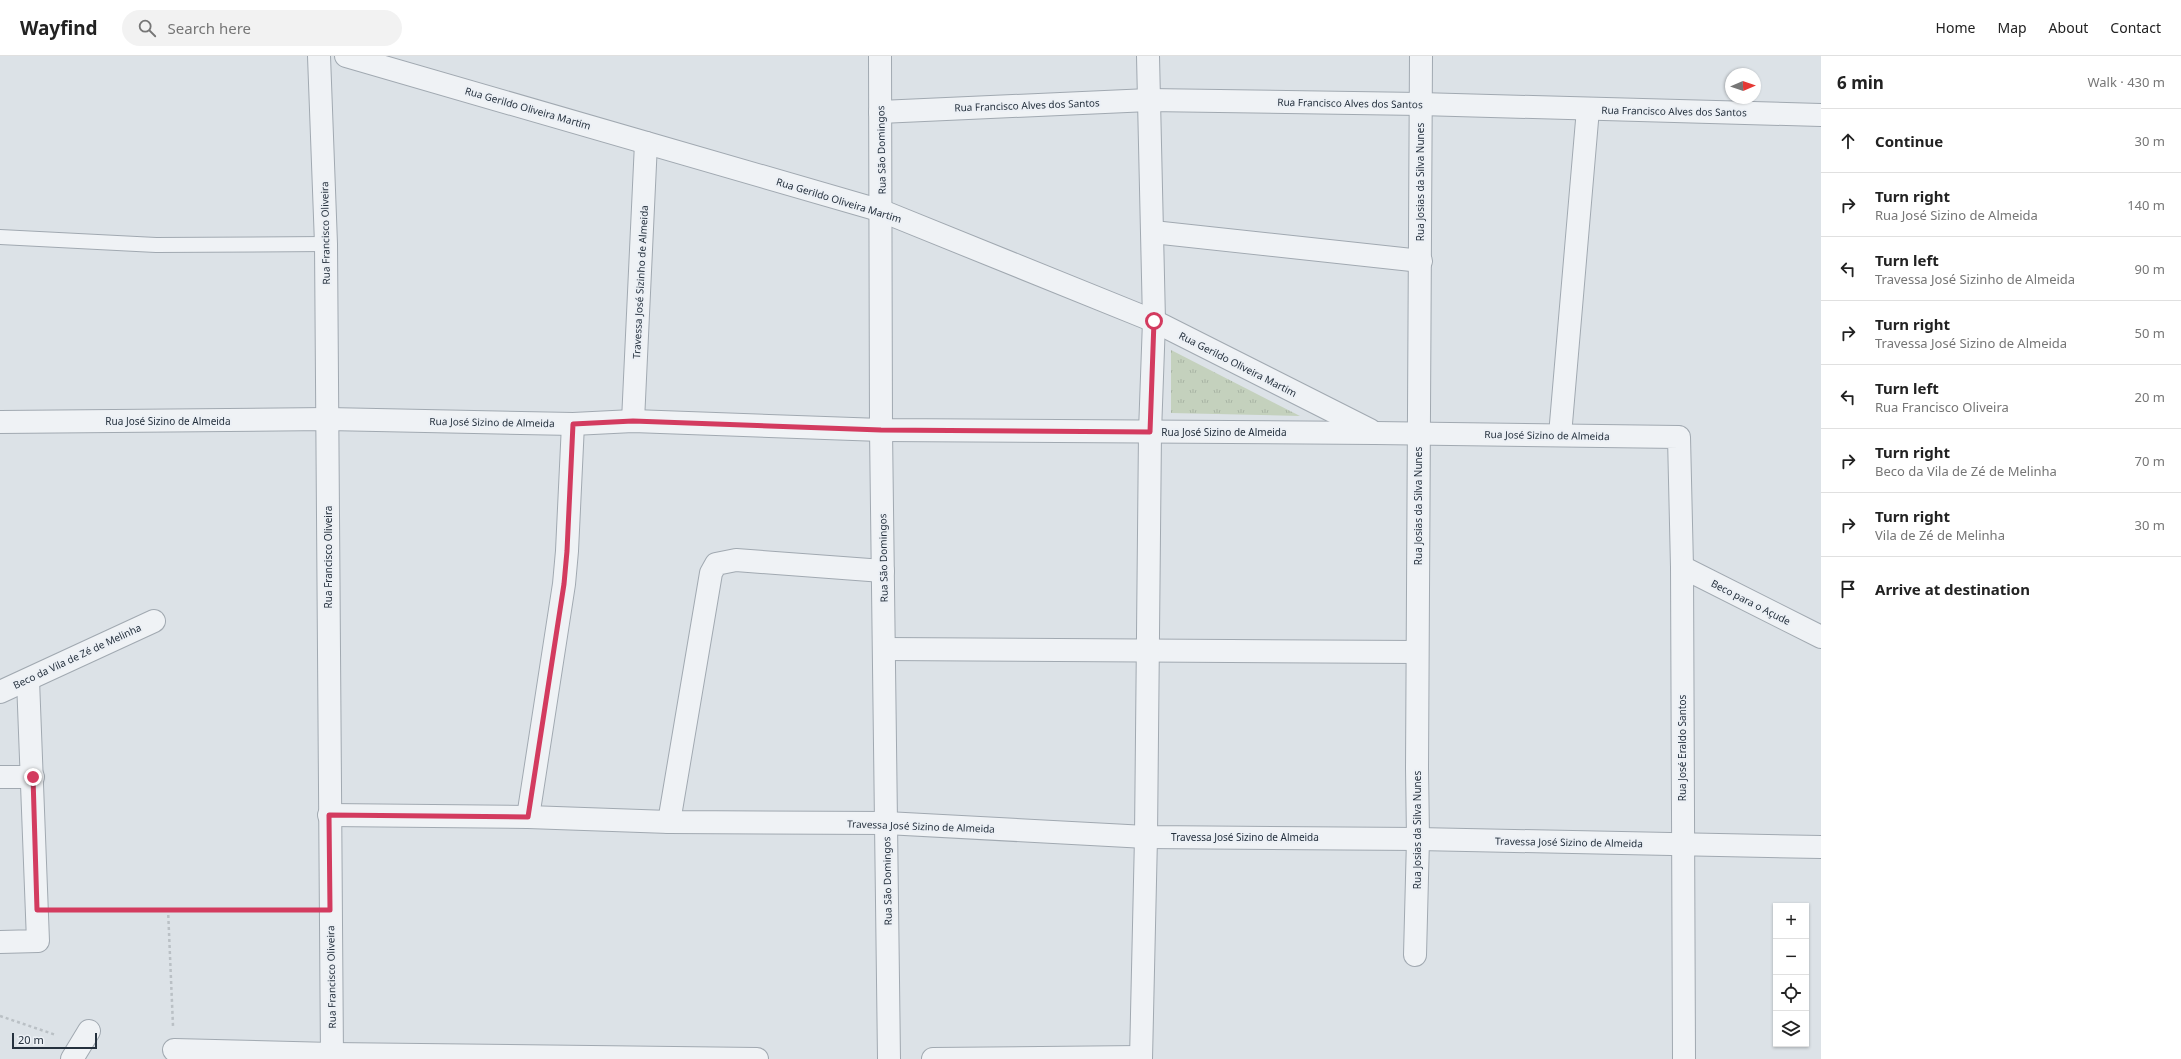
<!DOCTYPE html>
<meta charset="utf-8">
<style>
:root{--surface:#fff;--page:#f2f2f2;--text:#222;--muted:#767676;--line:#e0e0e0}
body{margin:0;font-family:"Noto Sans",sans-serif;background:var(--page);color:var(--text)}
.controls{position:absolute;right:12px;bottom:12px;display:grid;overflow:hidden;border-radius:0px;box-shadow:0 1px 3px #0004}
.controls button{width:36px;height:36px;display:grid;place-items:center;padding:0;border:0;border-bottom:1px solid var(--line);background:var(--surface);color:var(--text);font:20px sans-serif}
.compass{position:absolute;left:1725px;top:12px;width:36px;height:36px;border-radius:50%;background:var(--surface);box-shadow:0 1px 3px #0004;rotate:88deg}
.scale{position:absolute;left:12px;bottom:10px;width:85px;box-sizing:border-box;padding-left:4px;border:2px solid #25313e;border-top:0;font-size:11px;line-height:14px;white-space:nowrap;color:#25313e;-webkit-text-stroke:3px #ecf0f5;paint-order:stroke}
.stop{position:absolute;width:12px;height:12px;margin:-9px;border:3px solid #d33b5f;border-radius:50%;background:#fff}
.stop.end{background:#d33b5f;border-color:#fff;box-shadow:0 1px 4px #0008}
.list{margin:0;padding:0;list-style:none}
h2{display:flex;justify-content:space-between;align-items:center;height:52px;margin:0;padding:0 16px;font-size:17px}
h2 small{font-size:13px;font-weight:400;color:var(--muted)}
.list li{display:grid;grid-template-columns:26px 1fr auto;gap:12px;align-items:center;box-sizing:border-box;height:64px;padding:0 16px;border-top:1px solid var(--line)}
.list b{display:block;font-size:15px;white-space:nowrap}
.list p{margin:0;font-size:13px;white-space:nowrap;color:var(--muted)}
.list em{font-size:13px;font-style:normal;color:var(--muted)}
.icon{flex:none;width:22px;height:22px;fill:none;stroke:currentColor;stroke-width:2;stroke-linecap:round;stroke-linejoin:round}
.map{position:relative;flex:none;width:1821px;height:1003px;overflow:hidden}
header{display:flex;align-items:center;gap:24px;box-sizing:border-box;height:56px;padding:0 20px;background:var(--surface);border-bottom:1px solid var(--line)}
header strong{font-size:19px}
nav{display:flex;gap:22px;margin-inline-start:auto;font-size:14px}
.search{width:280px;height:36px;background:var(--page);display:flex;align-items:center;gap:10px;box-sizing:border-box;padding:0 14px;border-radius:22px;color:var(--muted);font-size:15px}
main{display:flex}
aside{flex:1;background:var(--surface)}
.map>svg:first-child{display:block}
</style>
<header>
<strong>Wayfind</strong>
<div class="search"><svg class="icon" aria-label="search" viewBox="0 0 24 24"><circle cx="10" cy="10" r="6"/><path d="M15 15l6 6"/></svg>Search here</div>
<nav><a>Home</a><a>Map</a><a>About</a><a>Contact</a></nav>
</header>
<main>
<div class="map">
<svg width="1821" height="1003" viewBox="0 0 1821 1003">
<defs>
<pattern id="park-tufts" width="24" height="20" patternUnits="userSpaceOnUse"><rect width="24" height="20" fill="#c4d1bd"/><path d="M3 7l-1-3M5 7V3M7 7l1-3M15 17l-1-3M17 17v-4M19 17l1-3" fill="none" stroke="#a8b4a4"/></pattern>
</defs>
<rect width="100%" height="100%" fill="#dce2e7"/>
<path fill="url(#park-tufts)" d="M1171 294 1300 360 1171 357Z"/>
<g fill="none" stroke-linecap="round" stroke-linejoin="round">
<g stroke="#a1a9b1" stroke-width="16">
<path id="lane" d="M0 181 156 189 326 188"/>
</g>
<g stroke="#a1a9b1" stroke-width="24">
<g id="street">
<path d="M319 0 326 188 332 1003"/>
<path d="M346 0 882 155 1154 265 1370 374"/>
<path d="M880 0 881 374 889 1003"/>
<path d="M880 56 1149 44 1420 48 1821 59"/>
<path d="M1153 176 1421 205"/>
<path d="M633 365 646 87"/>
<path d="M0 366 328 363 573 368 633 365 881 374 1375 377 1679 381 1682 511 1684 1003"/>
<path d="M1560 379 1588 53"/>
<path d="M1682 511 1821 581"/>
<path d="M885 593 1417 596"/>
<path d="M0 636 154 565"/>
<path d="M0 721H33"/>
<path d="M329 759 528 761 669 766 886 767 1146 781 1418 783 1821 791"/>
<path d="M528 761 564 528 567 495 573 368"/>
<path d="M669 766 711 517 716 508 736 504 883 515"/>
<path d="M0 886 38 885 28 624"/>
<path d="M1415 899 1418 783 1417 712 1421 0"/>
<path d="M174 994 332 998 757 1003"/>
<path d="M72 1003 89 975"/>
<path d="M933 1003 1141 1001"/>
<path d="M1141 1003 1146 781 1150 376 1154 265 1148 0"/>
</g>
</g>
<g stroke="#bac0c5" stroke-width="2.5" stroke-dasharray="3 3" stroke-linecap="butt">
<path d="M168 853 173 970"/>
<path d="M62 854H305"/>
<path d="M0 960 56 979"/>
</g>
<use href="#lane" stroke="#eff2f5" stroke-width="14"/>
<use href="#street" stroke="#eff2f5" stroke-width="22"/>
</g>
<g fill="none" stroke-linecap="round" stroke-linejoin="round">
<path stroke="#d33b5f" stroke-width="5" d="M33 721 37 854H330L329 759 528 761 564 528 567 495 573 368 633 365 881 374 1150 376 1154 265"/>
</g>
<g text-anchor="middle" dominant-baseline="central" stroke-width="4" stroke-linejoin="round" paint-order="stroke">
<g font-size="10" fill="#25313e" stroke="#ecf0f5">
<text transform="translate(1350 47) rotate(1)">Rua Francisco Alves dos Santos</text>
<text transform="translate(1027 49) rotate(-2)">Rua Francisco Alves dos Santos</text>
<text transform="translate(528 52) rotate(16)">Rua Gerildo Oliveira Martim</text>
<text transform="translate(1674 55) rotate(1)">Rua Francisco Alves dos Santos</text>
<text transform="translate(881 94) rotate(-91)">Rua São Domingos</text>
<text transform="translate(1420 126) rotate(-90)">Rua Josias da Silva Nunes</text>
<text transform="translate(839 144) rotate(17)">Rua Gerildo Oliveira Martim</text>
<text transform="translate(325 177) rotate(-91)">Rua Francisco Oliveira</text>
<text transform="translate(640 226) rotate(-87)">Travessa José Sizinho de Almeida</text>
<text transform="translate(1238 308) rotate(27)">Rua Gerildo Oliveira Martim</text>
<text x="168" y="365">Rua José Sizino de Almeida</text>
<text transform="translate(492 366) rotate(1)">Rua José Sizino de Almeida</text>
<text x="1224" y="376">Rua José Sizino de Almeida</text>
<text transform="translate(1547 379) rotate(1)">Rua José Sizino de Almeida</text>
<text transform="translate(1418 450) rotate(-90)">Rua Josias da Silva Nunes</text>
<text transform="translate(328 501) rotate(-90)">Rua Francisco Oliveira</text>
<text transform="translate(883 502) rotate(-91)">Rua São Domingos</text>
<text transform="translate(1751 546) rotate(27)">Beco para o Açude</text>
<text transform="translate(77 600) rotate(-25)">Beco da Vila de Zé de Melinha</text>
<text transform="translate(1682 692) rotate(-90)">Rua José Eraldo Santos</text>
<text transform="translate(921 770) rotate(2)">Travessa José Sizino de Almeida</text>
<text transform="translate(1417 774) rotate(-90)">Rua Josias da Silva Nunes</text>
<text x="1245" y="781">Travessa José Sizino de Almeida</text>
<text transform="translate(1569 786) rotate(1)">Travessa José Sizino de Almeida</text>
<text transform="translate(887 825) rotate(-91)">Rua São Domingos</text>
<text transform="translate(331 921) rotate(-91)">Rua Francisco Oliveira</text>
</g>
</g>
</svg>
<div class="controls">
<button>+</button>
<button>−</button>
<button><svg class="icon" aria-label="locate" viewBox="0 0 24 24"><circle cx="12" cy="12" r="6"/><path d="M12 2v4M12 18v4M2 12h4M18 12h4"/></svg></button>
<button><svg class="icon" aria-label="layers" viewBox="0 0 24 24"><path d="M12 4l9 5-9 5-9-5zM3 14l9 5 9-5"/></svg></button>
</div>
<svg class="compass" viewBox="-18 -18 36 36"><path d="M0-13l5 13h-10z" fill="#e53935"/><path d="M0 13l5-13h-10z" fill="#767676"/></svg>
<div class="scale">20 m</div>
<div class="stop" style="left:1154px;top:265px"></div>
<div class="stop end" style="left:33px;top:721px"></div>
</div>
<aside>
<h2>6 min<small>Walk · 430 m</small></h2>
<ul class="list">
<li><svg class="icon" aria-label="ahead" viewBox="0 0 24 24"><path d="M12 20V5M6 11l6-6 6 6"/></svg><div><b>Continue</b></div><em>30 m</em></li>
<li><svg class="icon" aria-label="right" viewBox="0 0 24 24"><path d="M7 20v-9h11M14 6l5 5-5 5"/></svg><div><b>Turn right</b><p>Rua José Sizino de Almeida</p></div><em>140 m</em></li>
<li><svg class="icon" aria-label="left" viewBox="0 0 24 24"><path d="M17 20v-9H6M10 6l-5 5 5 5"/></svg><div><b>Turn left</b><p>Travessa José Sizinho de Almeida</p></div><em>90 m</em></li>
<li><svg class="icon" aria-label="right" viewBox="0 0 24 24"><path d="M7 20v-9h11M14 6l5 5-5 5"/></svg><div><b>Turn right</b><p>Travessa José Sizino de Almeida</p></div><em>50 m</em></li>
<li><svg class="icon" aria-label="left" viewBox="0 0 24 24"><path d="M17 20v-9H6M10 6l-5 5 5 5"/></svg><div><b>Turn left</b><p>Rua Francisco Oliveira</p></div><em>20 m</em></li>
<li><svg class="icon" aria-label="right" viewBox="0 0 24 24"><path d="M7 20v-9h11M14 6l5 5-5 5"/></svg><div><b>Turn right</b><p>Beco da Vila de Zé de Melinha</p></div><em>70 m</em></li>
<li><svg class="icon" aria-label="right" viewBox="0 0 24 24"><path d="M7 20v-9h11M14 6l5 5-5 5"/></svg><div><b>Turn right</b><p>Vila de Zé de Melinha</p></div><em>30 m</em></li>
<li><svg class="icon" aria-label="arrive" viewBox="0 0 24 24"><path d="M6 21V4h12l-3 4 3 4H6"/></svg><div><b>Arrive at destination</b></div></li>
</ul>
</aside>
</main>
